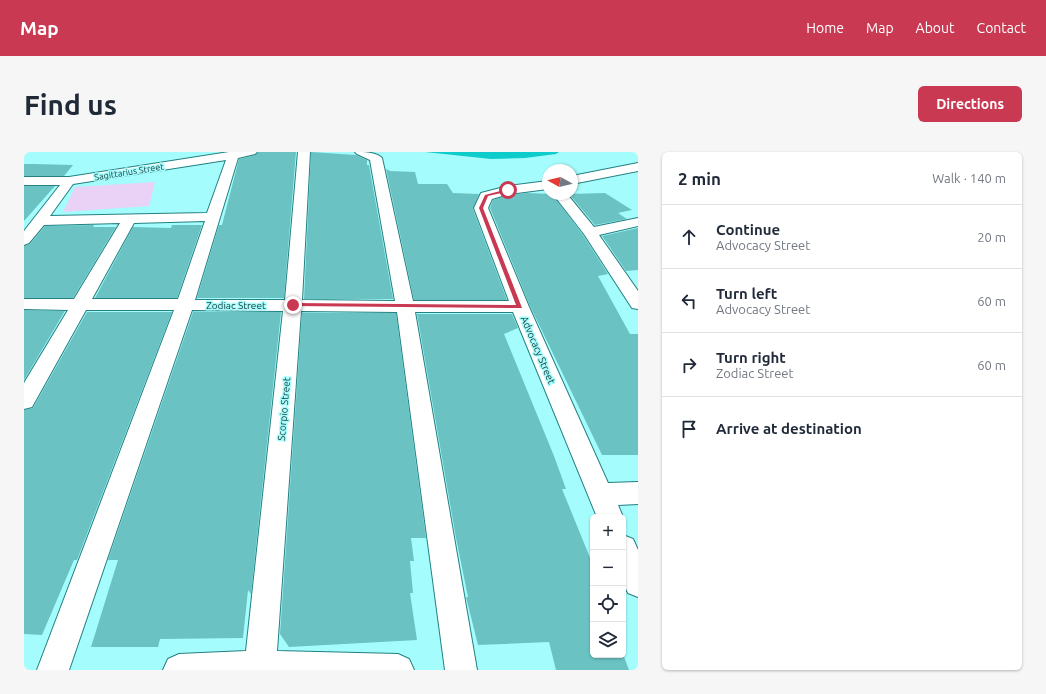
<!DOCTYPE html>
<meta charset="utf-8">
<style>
:root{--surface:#fff;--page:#f6f6f7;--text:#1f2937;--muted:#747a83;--line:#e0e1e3;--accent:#c93952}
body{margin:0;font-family:Ubuntu,sans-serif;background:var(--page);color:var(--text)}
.controls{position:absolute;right:12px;bottom:12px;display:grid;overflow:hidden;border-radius:6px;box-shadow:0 1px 3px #0004}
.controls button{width:36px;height:36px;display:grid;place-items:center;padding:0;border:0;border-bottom:1px solid var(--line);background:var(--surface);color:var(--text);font:20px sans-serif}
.compass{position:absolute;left:518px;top:12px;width:36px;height:36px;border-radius:50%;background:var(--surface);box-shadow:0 1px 3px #0004;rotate:278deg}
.stop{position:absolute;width:12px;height:12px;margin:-9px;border:3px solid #c93952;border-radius:50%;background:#fff}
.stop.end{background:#c93952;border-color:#fff;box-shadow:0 1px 4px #0008}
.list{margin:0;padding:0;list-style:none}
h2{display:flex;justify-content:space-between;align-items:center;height:52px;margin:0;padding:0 16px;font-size:17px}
h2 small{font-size:13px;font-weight:400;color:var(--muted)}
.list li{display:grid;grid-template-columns:26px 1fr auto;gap:12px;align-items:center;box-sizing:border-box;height:64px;padding:0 16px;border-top:1px solid var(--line)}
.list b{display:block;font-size:15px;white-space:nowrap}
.list p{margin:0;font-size:13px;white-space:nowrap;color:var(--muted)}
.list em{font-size:13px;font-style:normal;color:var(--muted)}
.icon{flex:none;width:22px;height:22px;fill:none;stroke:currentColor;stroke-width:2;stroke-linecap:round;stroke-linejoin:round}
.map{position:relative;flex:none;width:614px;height:518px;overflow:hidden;border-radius:6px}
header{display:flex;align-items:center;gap:24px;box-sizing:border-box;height:56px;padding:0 20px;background:var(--accent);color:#fff}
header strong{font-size:19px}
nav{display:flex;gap:22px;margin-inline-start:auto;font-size:14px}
.intro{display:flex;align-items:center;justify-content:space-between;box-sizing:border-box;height:96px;padding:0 24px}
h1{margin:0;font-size:28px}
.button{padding:10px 18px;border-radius:6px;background:var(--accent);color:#fff;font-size:14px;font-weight:700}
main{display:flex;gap:24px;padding:0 24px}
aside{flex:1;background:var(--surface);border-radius:6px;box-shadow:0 1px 3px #0004}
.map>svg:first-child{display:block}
</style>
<header>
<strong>Map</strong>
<nav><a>Home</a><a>Map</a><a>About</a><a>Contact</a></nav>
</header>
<div class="intro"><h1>Find us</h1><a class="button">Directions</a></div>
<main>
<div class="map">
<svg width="614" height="518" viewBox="0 0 614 518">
<rect width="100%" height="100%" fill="#a5fcfc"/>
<path fill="#ead1f6" d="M131 30 125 54 39 60 51 35Z"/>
<path fill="#0ecccc" d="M401 0H535L532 2 501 6 467 7Z"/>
<g fill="#6bc2c2">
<path d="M234 0H272L260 146H173L195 73H198L200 65 215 7 231 3Z"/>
<path d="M287 0 332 3 343 8V13H345L369 147H280Z"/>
<path d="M0 12H10L49 13 40 24H0Z"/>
<path d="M362 17 366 19 391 20 394 32H423L429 41 455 42 449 57 483 148H390Z"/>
<path d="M0 34H31L0 69Z"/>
<path d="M503 41 528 42 559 83 584 122 574 124 606 182H614V303H578L506 154 466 56 469 48 485 43Z"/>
<path d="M581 41 608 58 594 61 603 67 571 73 545 42Z"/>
<path d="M70 73 69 75H92L49 146H0V94L6 92 21 74Z"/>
<path d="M148 73H178L153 146H71L109 75 147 76Z"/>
<path d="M614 76V118L602 119 578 84Z"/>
<path d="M0 158 41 159 0 228Z"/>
<path d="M63 160H148L53 408H50L18 483 0 482V258L9 256Z"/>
<path d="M169 160H257L227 442 224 438 219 486 136 487 134 495H67L94 408H84Z"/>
<path d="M278 161H372L402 386H387L390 409H386L389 441H386L393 488 265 495 256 482Z"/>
<path d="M393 162H488L494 176 480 182 530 304 542 337H538L569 413V503L599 502 605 518H532L525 490 454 493 442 445H444L432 386Z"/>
</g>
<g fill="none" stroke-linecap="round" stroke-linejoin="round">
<g stroke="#238181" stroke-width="2">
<g id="minor">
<path d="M205 0H233L231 2 214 6 171 148H261L274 0H286L278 148 371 149 346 8 333 2 331 0C340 0 352 0 358 6L389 149H485L450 56 457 41 484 34 524 29V37L485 42 468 47 464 56 505 155 584 331 614 330V352L594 353 599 365H573L489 160H391L453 518H421L373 160 277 159 253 499 374 502 385 507 390 518H139L144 507 155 502 222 499 259 159 168 158 45 518H13L150 158H62L8 255 0 257V231L44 158 0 157V147H50L96 71 20 73 5 91 0 93V79L36 33H0V25H45ZM202 8 183 61 26 64 49 32ZM181 69 154 147H68L110 71Z"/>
<path d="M614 11V19L548 32V24Z"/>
<path d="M529 42H543L570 75 614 66V74L575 83 614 139V157L608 156 560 82Z"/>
<path d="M599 383 609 387 614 398V445L604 441 599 430Z"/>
</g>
</g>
<use href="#minor" fill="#fff" fill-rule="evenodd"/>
</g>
<path fill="#c93952" d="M484 37 486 39 464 44 459 56 498 156 269 154 267 153 269 151 492 153 455 56 461 43Z"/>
<g text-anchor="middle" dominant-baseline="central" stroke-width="3" stroke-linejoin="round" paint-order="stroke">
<g font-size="9" fill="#173c3c" stroke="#a5fcfc">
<text transform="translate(105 20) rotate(-9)">Sagittarius Street</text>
</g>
<g font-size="10" fill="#173c3c" stroke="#a5fcfc">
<text x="212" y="153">Zodiac Street</text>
<text transform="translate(514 198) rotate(67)">Advocacy Street</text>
<text transform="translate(260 257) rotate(-85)">Scorpio Street</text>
</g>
</g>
</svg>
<div class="controls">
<button>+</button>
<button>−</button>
<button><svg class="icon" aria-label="locate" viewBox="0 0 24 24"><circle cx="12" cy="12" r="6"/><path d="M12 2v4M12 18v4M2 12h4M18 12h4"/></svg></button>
<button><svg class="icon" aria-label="layers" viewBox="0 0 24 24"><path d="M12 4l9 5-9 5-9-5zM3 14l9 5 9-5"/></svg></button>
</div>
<svg class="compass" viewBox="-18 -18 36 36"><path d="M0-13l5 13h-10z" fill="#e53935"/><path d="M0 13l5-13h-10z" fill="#747a83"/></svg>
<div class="stop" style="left:484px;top:38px"></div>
<div class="stop end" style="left:269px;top:153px"></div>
</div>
<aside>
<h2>2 min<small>Walk · 140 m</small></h2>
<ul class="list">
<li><svg class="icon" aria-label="ahead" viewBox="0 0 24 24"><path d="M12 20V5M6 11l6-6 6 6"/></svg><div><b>Continue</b><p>Advocacy Street</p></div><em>20 m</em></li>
<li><svg class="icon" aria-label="left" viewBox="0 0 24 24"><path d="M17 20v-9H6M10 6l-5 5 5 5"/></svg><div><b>Turn left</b><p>Advocacy Street</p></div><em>60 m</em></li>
<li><svg class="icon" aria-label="right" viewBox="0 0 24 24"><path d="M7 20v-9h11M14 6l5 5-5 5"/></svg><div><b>Turn right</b><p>Zodiac Street</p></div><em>60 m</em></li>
<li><svg class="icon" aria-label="arrive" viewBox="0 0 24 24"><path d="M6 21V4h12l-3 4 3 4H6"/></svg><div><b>Arrive at destination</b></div></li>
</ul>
</aside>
</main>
